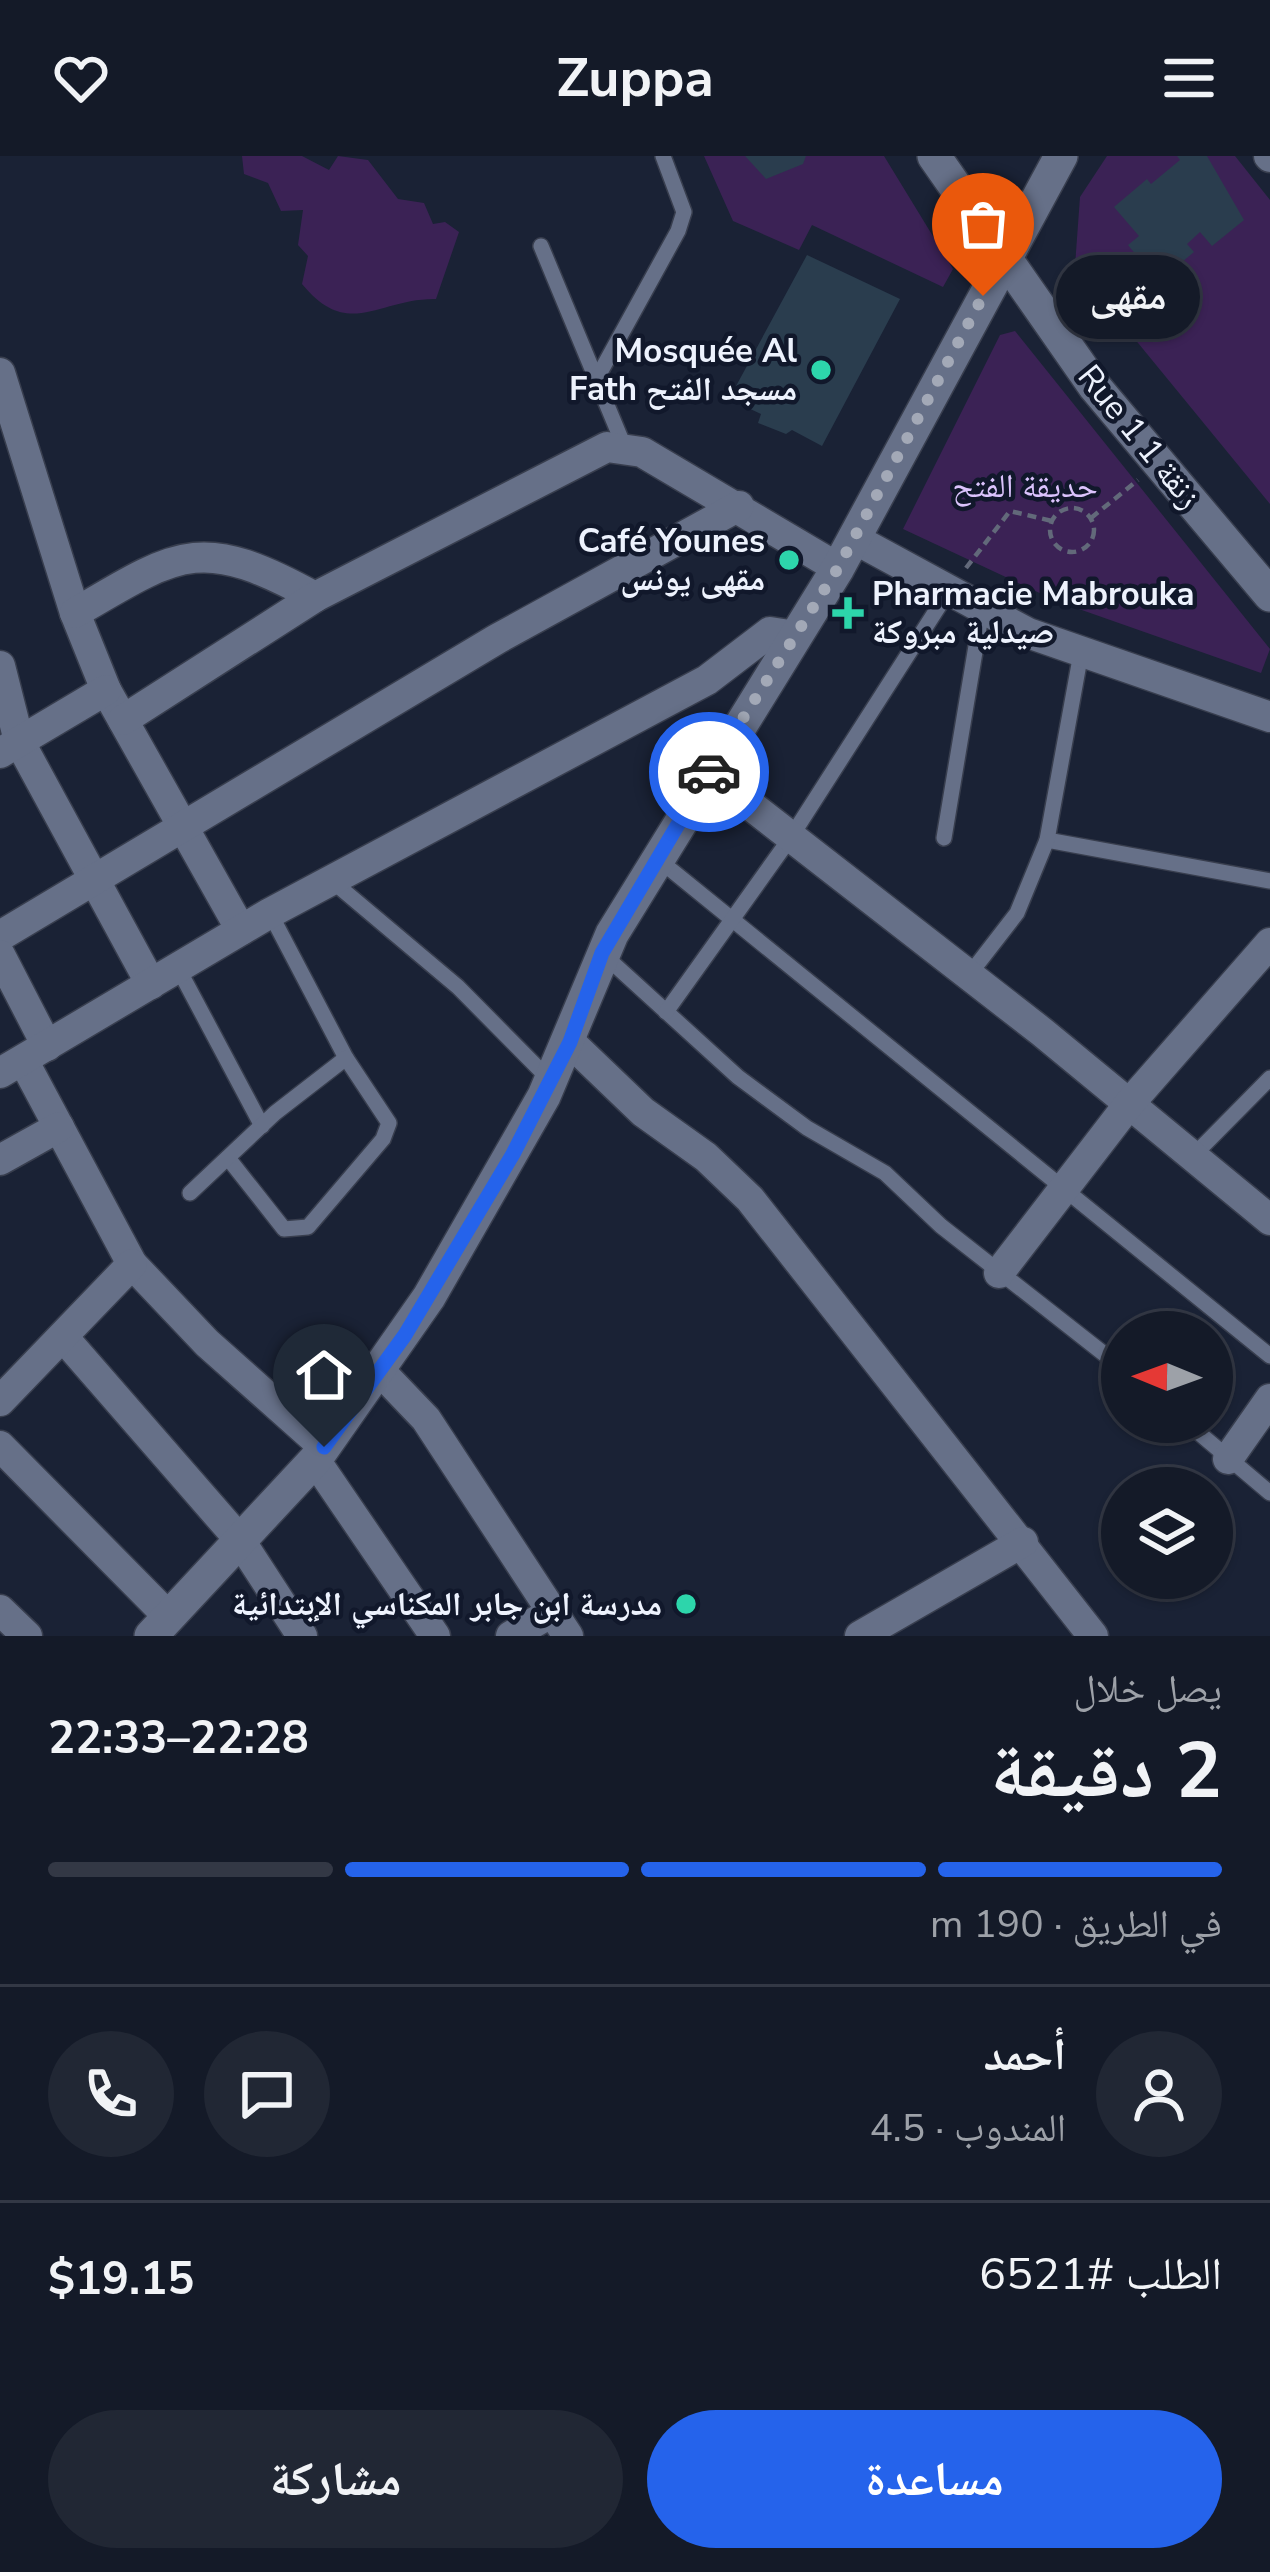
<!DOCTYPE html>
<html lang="ar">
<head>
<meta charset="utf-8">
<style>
	:root { --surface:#141a28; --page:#212734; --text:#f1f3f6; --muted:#9da1a8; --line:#333845; --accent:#2563eb }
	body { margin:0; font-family:"Nunito Sans","Noto Naskh Arabic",sans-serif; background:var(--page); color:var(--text); direction:rtl; height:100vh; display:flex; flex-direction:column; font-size:45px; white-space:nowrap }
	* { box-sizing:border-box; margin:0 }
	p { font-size:39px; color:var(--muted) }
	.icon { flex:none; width:66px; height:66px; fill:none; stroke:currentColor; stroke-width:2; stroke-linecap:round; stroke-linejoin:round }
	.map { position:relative; height:1480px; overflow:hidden; direction:ltr }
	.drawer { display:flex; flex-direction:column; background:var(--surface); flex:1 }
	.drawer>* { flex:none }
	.needle { width:78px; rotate:271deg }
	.controls { position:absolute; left:1101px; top:1155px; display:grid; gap:24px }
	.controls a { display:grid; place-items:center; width:132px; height:132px; border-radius:50%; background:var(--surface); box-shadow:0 3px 9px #0004,0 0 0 3px var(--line); font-size:60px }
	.pin { position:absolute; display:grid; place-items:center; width:102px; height:102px; color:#fff; margin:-123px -51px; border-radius:50% 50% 50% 0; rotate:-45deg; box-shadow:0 0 12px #0007 }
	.pin .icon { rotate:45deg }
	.courier { position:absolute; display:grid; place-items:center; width:120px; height:120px; margin:-60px; border:9px solid #2563eb; border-radius:50%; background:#fff; color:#222; box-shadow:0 3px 15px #0007 }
	.bubble { position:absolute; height:84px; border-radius:42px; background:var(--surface); box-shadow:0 3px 9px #0004,0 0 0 3px var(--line); font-size:39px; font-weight:700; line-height:84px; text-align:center; direction:rtl }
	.summary em { font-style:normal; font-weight:700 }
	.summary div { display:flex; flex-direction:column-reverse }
	.summary { display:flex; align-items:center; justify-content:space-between; height:204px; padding:0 48px }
	h1 { font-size:78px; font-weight:700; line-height:90px }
	.bar { display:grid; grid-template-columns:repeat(4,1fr); gap:18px 12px; align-content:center; height:144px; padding:0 48px }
	.bar i { height:15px; border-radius:9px; background:var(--line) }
	.bar .active { background:var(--accent) }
	.bar p { grid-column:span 4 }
	.line { display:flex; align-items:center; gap:30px; padding:0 48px; border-top:3px solid var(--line) }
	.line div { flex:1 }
	.round { display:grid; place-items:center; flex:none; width:126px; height:126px; border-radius:63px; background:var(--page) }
	.primary-button { display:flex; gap:24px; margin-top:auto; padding:24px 48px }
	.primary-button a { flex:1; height:138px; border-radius:72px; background:var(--accent); color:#fff; font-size:48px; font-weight:700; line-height:138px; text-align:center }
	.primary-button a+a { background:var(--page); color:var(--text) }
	header { display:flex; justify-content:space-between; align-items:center; height:156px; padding:0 48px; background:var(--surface); font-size:54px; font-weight:700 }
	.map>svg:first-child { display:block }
	.green { fill:#3b2255 }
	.building { fill:#2a3d4e }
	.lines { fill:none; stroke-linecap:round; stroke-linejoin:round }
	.service-casing { stroke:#383e4e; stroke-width:18 }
	.minor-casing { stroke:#383e4e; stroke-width:33 }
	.tertiary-casing { stroke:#383e4e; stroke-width:36 }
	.path { stroke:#62697a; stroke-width:4.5; stroke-dasharray:9 6; stroke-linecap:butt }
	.service { stroke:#667088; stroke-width:15 }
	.minor { stroke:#667088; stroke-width:30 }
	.tertiary { stroke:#667088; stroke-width:33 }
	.done { stroke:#a3a9b7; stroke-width:12; stroke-dasharray:0 21.6 }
	.route { stroke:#2563eb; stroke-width:15 }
	.poi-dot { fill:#2dd5ab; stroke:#11182b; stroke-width:4.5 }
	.labels { text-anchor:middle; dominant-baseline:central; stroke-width:9; stroke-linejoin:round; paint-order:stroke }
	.poi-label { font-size:33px; font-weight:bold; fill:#edf2fd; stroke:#11182b; text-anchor:end }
	.street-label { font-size:33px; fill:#edf2fd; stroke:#11182b }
	.park-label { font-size:33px; fill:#dbc3fc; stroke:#11182b }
</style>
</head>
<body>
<header><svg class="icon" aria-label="menu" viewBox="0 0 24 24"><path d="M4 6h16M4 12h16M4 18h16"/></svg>Zuppa<svg class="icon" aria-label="heart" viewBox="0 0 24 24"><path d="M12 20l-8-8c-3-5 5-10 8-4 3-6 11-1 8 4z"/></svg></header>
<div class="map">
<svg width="1270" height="1480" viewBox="0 0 1270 1480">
	<rect width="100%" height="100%" fill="#1a2235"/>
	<!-- green -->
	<g class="green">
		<path d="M242,0H302L329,14L338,0L368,4L398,43L424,47L433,68L445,66L459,76L436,143C378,142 349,185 302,128L308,100L298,89L303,54L281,55L268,27L244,18Z"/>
		<polygon points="704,0 884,0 953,113 943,131 812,69 799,94 733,65"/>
		<polygon points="1107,0 1235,0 1270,44 1270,348 1075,110 1080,41"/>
		<polygon points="1015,175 1270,493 1261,517 1059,446 903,373 1000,179"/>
	</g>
	<!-- building -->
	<g class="building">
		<polygon points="745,0 806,0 803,8 766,23"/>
		<polygon points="1177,0 1207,0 1244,64 1212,90 1200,76 1187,88 1194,96 1158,126 1128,89 1139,80 1114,51 1147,23 1151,28 1180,4"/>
		<polygon points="807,99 900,143 822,290 792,274 786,278 758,267 761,258 729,243"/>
	</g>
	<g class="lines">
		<!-- service casing -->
		<g class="service-casing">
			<g id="service">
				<polyline points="541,90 624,290"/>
				<polyline points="596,224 678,75 684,56 663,0"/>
				<polyline points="944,682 982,454"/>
				<polyline points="1047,684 1270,725"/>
				<polyline points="659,704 1270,1200"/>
				<polyline points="331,724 458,831 549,923"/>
				<polyline points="604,799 738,921 807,972 885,1017 941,1070 1122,1212"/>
				<polyline points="178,812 262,970"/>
				<polyline points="969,819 1017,757 1047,684 1081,497"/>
				<polyline points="666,856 791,681 948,436"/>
				<polyline points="1193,1000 1270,922"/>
				<polyline points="228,1002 284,1073 308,1071 383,983 389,967 346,902 270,757"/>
				<polyline points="190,1037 275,957 346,902"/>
				<polyline points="1186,1266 1270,1337"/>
			</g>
		</g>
		<!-- minor casing -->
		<g class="minor-casing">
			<g id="minor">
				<polyline points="1269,0 1270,1"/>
				<polyline points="0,217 75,457 106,534 241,774"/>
				<polyline points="853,382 1028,477 1270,561"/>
				<path d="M75,457C181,394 202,379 315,441"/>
				<polyline points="0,510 19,585 151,828"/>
				<polyline points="123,564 315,441 607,291 642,296 838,412"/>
				<polyline points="0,597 106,534"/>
				<polyline points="709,617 1042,876 1270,1064"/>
				<polyline points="0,780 497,483 739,350"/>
				<polyline points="0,799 47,890"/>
				<polyline points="570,886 643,956 706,1001 750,1043 1093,1480"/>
				<polyline points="23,904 132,1108 207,1187 324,1291"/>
				<polyline points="0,917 270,757 707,524 770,476 796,480"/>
				<polyline points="0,1004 59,971"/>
				<polyline points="999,1117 1129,948 1270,787"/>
				<polyline points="64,1182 239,1383 302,1480"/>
				<polyline points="381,1216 426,1263 568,1480"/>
				<polyline points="0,1245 132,1108"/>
				<polyline points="0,1290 169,1461"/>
				<polyline points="1228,1303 1270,1243"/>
				<polyline points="315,1304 435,1480"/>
				<polyline points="0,1454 27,1480"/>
				<polyline points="511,1480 552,1456"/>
				<polyline points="860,1480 1023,1386"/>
			</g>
		</g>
		<!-- tertiary casing -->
		<g class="tertiary-casing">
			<g id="tertiary">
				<polyline points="934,0 1095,231 1270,439"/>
				<polyline points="151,1480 315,1304 429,1141 544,940 612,778 838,412 1061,0"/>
			</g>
		</g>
		<!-- path -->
		<g class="path">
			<circle cx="1072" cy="374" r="22"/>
			<polyline points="1091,362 1138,324"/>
			<polyline points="966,412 1010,355 1052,365"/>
		</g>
		<!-- service -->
		<use href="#service" class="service"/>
		<!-- minor -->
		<use href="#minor" class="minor"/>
		<!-- tertiary -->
		<use href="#tertiary" class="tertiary"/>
	</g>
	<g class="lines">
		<!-- done -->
		<polyline class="done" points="709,616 838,412 983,140"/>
		<!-- route -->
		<polyline class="route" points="324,1291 405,1179 513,998 570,886 602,797 709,616"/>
	</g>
	<!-- markers -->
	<g class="poi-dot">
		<circle cx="821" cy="214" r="12"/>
		<circle cx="789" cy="404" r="12"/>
		<path d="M842 439h12v12h12v12h-12v12h-12v-12h-12v-12h12z"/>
		<circle cx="686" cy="1448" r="12"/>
	</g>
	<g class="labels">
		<!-- poi labels -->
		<g class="poi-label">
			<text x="797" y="195">Mosquée Al<tspan x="797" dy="38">Fath مسجد الفتح</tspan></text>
			<text x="765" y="385">Café Younes<tspan x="765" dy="38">مقهى يونس</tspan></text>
			<text x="872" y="438" text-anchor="start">Pharmacie Mabrouka<tspan x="872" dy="38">صيدلية مبروكة</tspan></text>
			<text x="662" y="1448">مدرسة ابن جابر المكناسي الإبتدائية</text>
		</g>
		<!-- street labels -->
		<g class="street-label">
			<text transform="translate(1139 281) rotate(51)">Rue 1 زنقة 1</text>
		</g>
		<!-- park labels -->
		<g class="park-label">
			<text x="1025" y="330">حديقة الفتح</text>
		</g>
	</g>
</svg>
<div class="controls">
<a><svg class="needle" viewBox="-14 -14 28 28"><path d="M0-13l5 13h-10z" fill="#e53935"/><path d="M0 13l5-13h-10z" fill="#9da1a8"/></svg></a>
<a><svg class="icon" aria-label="layers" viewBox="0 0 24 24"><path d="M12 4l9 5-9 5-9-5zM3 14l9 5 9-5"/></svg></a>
</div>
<div class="pin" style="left:983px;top:140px;background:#ea580c"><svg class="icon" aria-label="bag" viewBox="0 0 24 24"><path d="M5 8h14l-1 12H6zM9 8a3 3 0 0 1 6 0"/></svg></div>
<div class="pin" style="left:324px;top:1291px;background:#1f2937"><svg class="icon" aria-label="home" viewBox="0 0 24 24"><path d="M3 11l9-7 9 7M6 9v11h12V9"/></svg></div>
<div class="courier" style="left:709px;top:616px"><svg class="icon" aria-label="car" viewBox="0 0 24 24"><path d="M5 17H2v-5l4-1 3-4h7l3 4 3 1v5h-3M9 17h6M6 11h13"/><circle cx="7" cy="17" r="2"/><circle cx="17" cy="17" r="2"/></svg></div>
<div class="bubble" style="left:1056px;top:99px;width:144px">مقهى</div>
</div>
<section class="drawer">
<div class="summary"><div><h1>2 دقيقة</h1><p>يصل خلال</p></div><em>22:28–22:33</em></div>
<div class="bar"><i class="active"></i><i class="active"></i><i class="active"></i><i></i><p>في الطريق · 190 m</p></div>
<div class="line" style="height:216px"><a class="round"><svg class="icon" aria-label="person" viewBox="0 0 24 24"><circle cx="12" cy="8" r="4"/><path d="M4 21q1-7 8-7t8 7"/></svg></a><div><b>أحمد</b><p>المندوب · 4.5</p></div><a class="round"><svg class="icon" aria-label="chat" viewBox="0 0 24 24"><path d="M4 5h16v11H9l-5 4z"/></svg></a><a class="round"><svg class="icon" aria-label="phone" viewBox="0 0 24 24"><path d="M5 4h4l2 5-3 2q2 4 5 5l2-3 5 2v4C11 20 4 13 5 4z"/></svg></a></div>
<div class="line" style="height:156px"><div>الطلب #6521</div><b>$19.15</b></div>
<div class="primary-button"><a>مساعدة</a><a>مشاركة</a></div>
</section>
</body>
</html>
